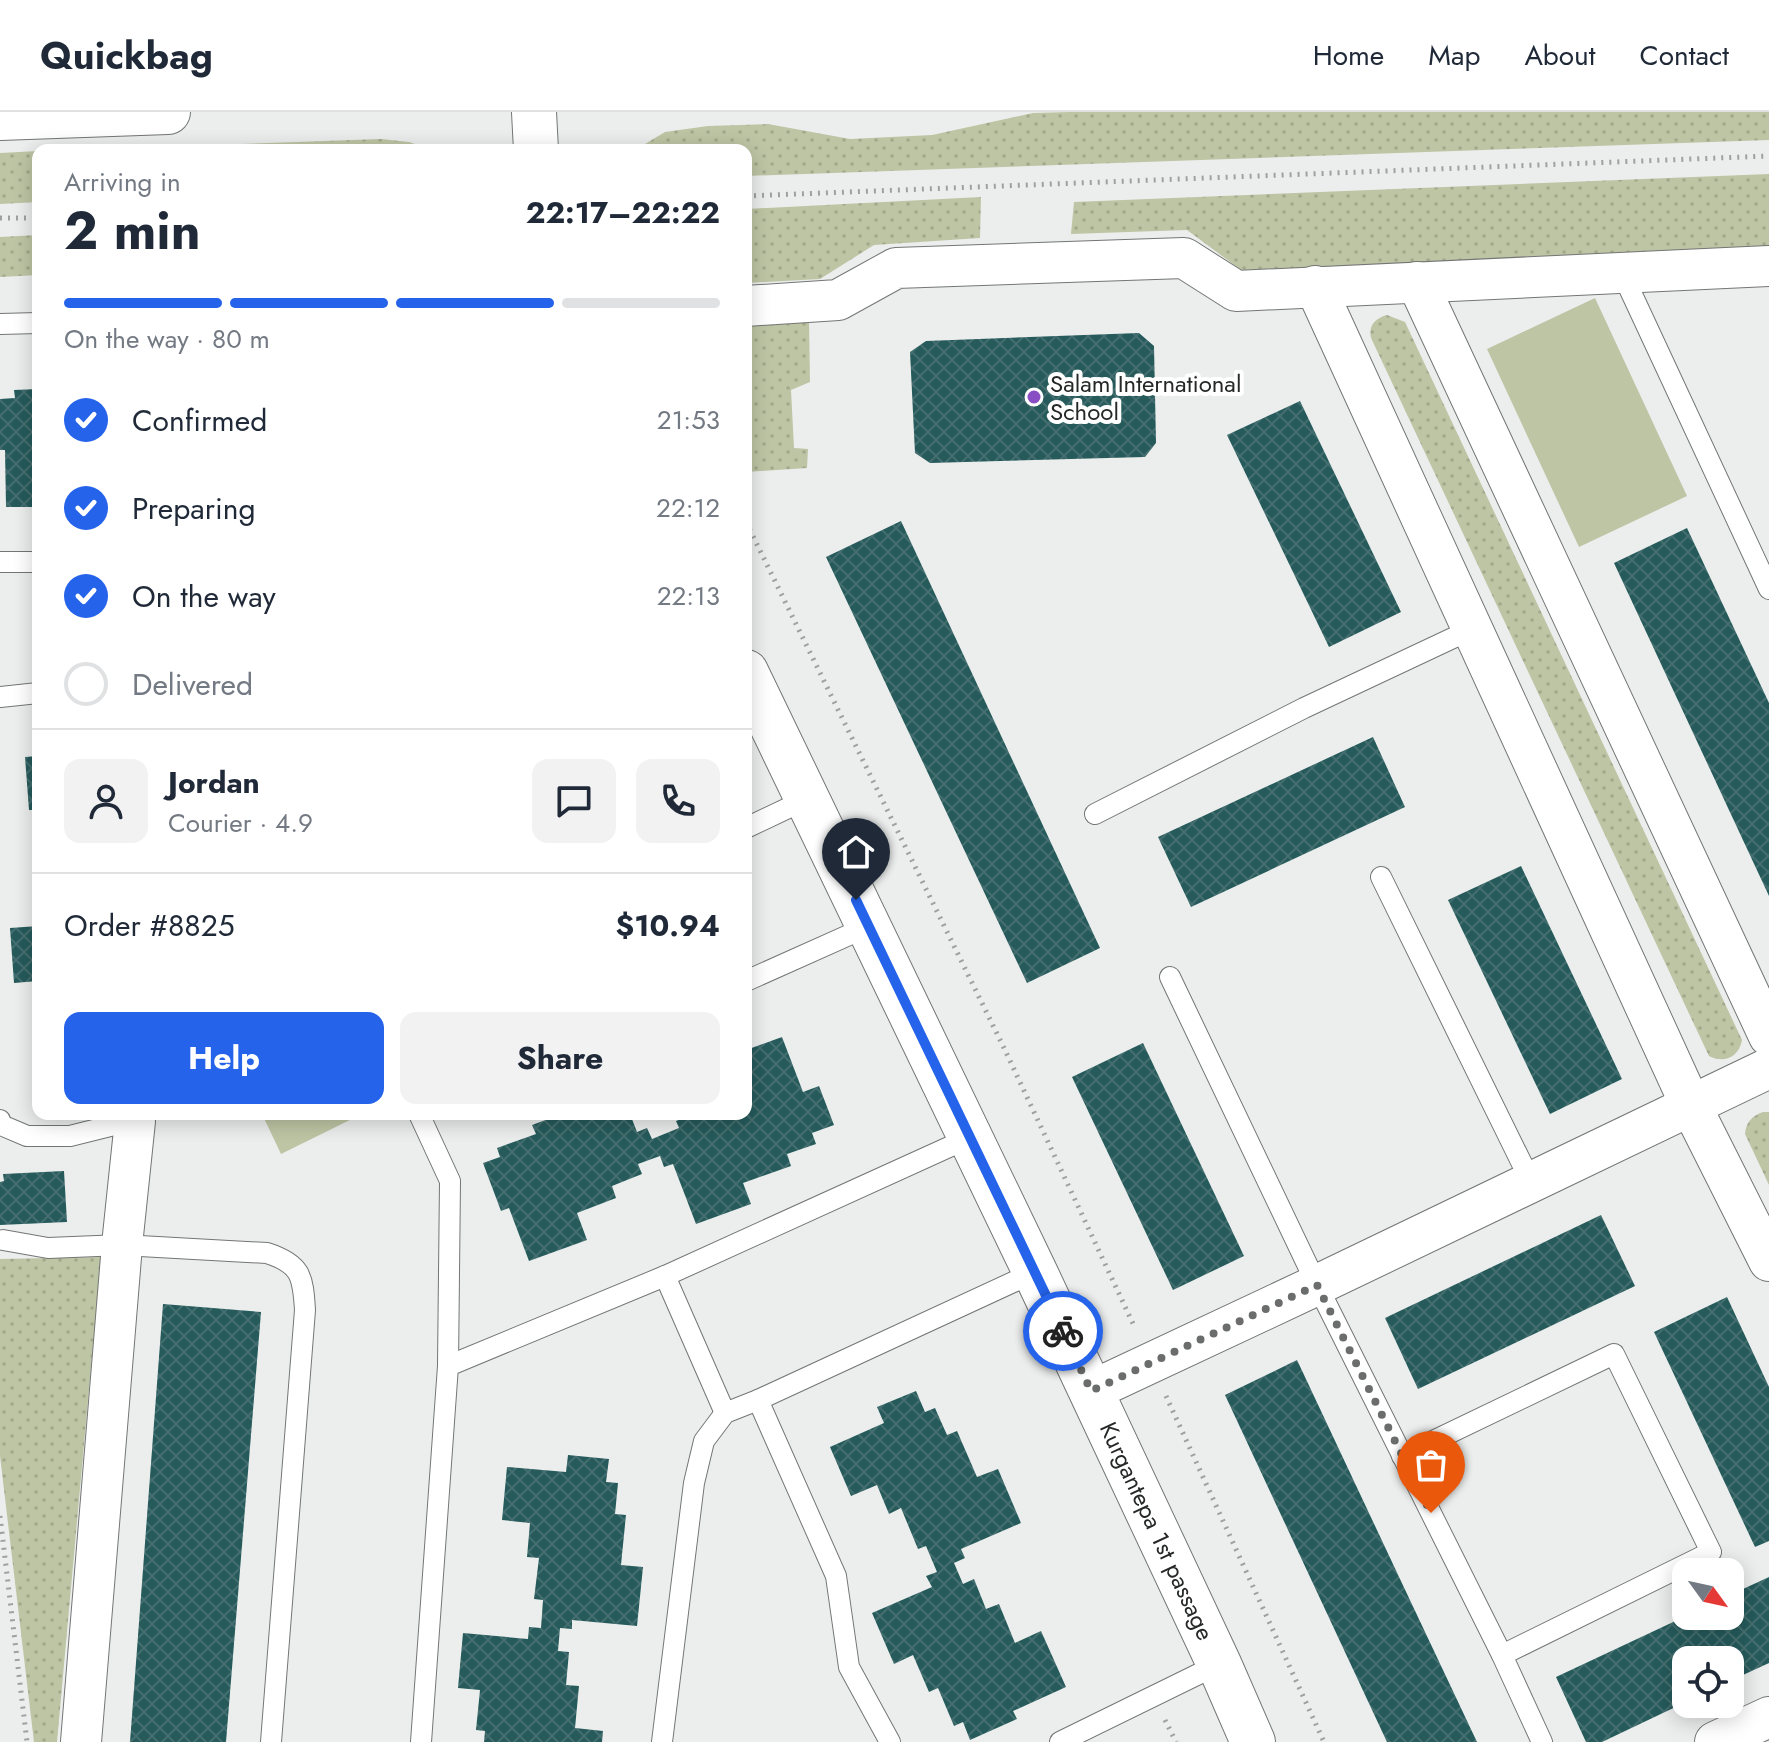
<!DOCTYPE html>
<html lang="en">
<head>
<meta charset="utf-8">
<style>
	:root { --surface:#fff; --page:#f2f2f3; --text:#1f2937; --muted:#747a83; --line:#e0e1e3; --accent:#2563eb }
	body { margin:0; font-family:Jost,sans-serif; background:var(--page); color:var(--text); height:100vh; display:flex; flex-direction:column; font-size:30px; white-space:nowrap }
	* { box-sizing:border-box; margin:0 }
	p { font-size:26px; color:var(--muted) }
	.icon { flex:none; width:44px; height:44px; fill:none; stroke:currentColor; stroke-width:2; stroke-linecap:round; stroke-linejoin:round }
	.map { position:relative; flex:1; overflow:hidden }
	.drawer { position:absolute; left:32px; top:32px; width:720px; height:976px; display:flex; flex-direction:column; background:var(--surface); border-radius:16px; box-shadow:0 4px 20px #0003 }
	.drawer>* { flex:none }
	.needle { width:52px; rotate:123deg }
	.controls { position:absolute; left:1672px; top:1446px; display:grid; gap:16px }
	.controls a { display:grid; place-items:center; width:72px; height:72px; border-radius:16px; background:var(--surface); box-shadow:0 4px 20px #0003; font-size:40px }
	.pin { position:absolute; display:grid; place-items:center; width:68px; height:68px; color:#fff; margin:-82px -34px; border-radius:50% 50% 50% 0; rotate:-45deg; box-shadow:0 0 8px #0007 }
	.pin .icon { rotate:45deg }
	.courier { position:absolute; display:grid; place-items:center; width:80px; height:80px; margin:-40px; border:6px solid #2563eb; border-radius:50%; background:#fff; color:#222; box-shadow:0 2px 10px #0007 }
	.headline em { font-style:normal; font-weight:700 }
	.headline div { display:flex; flex-direction:column-reverse }
	.headline { display:flex; align-items:center; justify-content:space-between; height:136px; padding:0 32px }
	h1 { font-size:52px; font-weight:700; line-height:60px }
	.bar { display:grid; grid-template-columns:repeat(4,1fr); gap:12px 8px; align-content:center; height:96px; padding:0 32px }
	.bar i { height:10px; border-radius:6px; background:var(--line) }
	.bar .current { background:var(--accent) }
	.bar p { grid-column:span 4 }
	.line { display:flex; align-items:center; gap:20px; padding:0 32px; border-top:2px solid var(--line) }
	.line div { flex:1 }
	.round { display:grid; place-items:center; flex:none; width:84px; height:84px; border-radius:16px; background:var(--page) }
	ol { padding:0 32px; list-style:none }
	li { display:flex; align-items:center; gap:24px; height:88px }
	li p { margin-inline-start:auto }
	li .icon { padding:8px; border-radius:50%; background:var(--accent); color:#fff; stroke-width:4 }
	li:last-child { color:var(--muted) }
	li i { width:44px; height:44px; border:4px solid var(--line); border-radius:50% }
	.cta { display:flex; gap:16px; margin-top:auto; padding:16px 32px }
	.cta a { flex:1; height:92px; border-radius:16px; background:var(--accent); color:#fff; font-size:32px; font-weight:700; line-height:92px; text-align:center }
	.cta a+a { background:var(--page); color:var(--text) }
	header { display:flex; align-items:center; gap:48px; box-sizing:border-box; height:112px; padding:0 40px; background:var(--surface); border-bottom:2px solid var(--line) }
	header strong { font-size:38px }
	nav { display:flex; gap:44px; margin-inline-start:auto; font-size:28px }
	.map>svg:first-child { display:block }
	.grass { fill:url(#grass-dots) }
	.garden { fill:#bec5a4 }
	.building { fill:url(#building-cross-hatch) }
	.lines { fill:none; stroke-linecap:round; stroke-linejoin:round }
	.service-casing { stroke:#737675; stroke-width:22 }
	.minor-casing { stroke:#737675; stroke-width:42 }
	.tertiary-casing { stroke:#737675; stroke-width:46 }
	.secondary-casing { stroke:#737675; stroke-width:46 }
	.path { stroke:#9fa1a0; stroke-width:5; stroke-dasharray:2 6; stroke-linecap:butt }
	.service { stroke:#fff; stroke-width:20 }
	.minor { stroke:#fff; stroke-width:40 }
	.tertiary { stroke:#fff; stroke-width:44 }
	.secondary { stroke:#fff; stroke-width:44 }
	.done { stroke:#6b6d6c; stroke-width:8; stroke-dasharray:0 14.4 }
	.route { stroke:#2563eb; stroke-width:10 }
	.poi-dot { fill:#8a4ec4; stroke:#fff; stroke-width:3 }
	.labels { text-anchor:middle; dominant-baseline:central; stroke-width:8; stroke-linejoin:round; paint-order:stroke }
	.poi-label { font-size:24px; fill:#262727; stroke:#fff; text-anchor:start }
	.street-label { font-size:24px; fill:#262727; stroke:#fff }
</style>
</head>
<body>
<header>
<strong>Quickbag</strong>
<nav><a>Home</a><a>Map</a><a>About</a><a>Contact</a></nav>
</header>
<div class="map">
<svg width="1769" height="1630" viewBox="0 0 1769 1630">
	<defs>
		<pattern id="grass-dots" width="8" height="8" patternUnits="userSpaceOnUse" patternTransform="scale(2)"><rect width="8" height="8" fill="#bec5a4"/><path d="M2 2h.1M6 6h.1" fill="none" stroke="#a3a98d" stroke-width="1.8" stroke-linecap="round"/></pattern>
		<pattern id="building-cross-hatch" width="8" height="8" patternUnits="userSpaceOnUse" patternTransform="scale(2)"><rect width="8" height="8" fill="#265a5b"/><path d="M0 0l8 8M0 8l8-8" fill="none" stroke="#446e6f"/></pattern>
	</defs>
	<rect width="100%" height="100%" fill="#ebeeed"/>
	<!-- grass -->
	<g class="grass">
		<polygon points="1070,0 1769,0 1769,28 746,64 746,38 635,38 665,20 708,14 768,12 850,27 932,23 1033,1"/>
		<polygon points="381,27 409,30 432,38 75,38"/>
		<polygon points="38,39 38,90 0,92 0,41"/>
		<polygon points="1769,62 1769,138 1241,158 1187,118 1071,122 1074,90"/>
		<polygon points="981,85 980,126 874,133 820,167 746,171 746,97"/>
		<polygon points="38,123 38,163 0,165 0,125"/>
		<path d="M1387,203L1405,210L1742,928C1739,945 1724,952 1709,944L1371,226C1368,213 1376,206 1387,203Z"/>
		<polygon points="809,208 810,270 791,278 794,336 808,337 807,356 746,360 746,211"/>
		<path d="M1763,1000H1769V1073L1745,1022C1746,1010 1752,1004 1763,1000Z"/>
		<polygon points="101,1145 57,1630 34,1630 0,1344 0,1147"/>
	</g>
	<!-- garden -->
	<g class="garden">
		<polygon points="1595,186 1687,384 1579,435 1487,237"/>
		<polygon points="262,1002 362,1002 281,1042"/>
	</g>
	<!-- building -->
	<g class="building">
		<polygon points="1139,221 1154,234 1156,331 1145,345 930,351 915,341 910,240 926,229"/>
		<polygon points="38,277 38,395 6,395 5,338 0,338 0,287 15,286 14,278"/>
		<polygon points="1300,289 1401,500 1329,535 1227,323"/>
		<polygon points="901,409 1100,836 1027,871 826,445"/>
		<polygon points="1687,416 1769,591 1769,784 1614,451"/>
		<polygon points="1373,625 1405,695 1191,795 1158,725"/>
		<polygon points="38,644 38,698 29,698 25,645"/>
		<polygon points="1521,754 1622,967 1550,1002 1448,788"/>
		<polygon points="38,814 38,869 14,871 10,816"/>
		<polygon points="782,925 803,980 819,974 834,1013 812,1021 816,1032 787,1042 791,1054 743,1071 751,1092 696,1112 673,1052 664,1055 660,1044 638,1052 642,1062 612,1074 616,1086 577,1101 587,1128 529,1149 509,1096 501,1099 483,1051 500,1045 497,1036 536,1022 532,1013 562,1002 630,1002 637,1020 647,1016 652,1027 679,1016 676,1009 694,1002 746,1002 746,938"/>
		<polygon points="1143,931 1244,1144 1173,1178 1072,965"/>
		<polygon points="64,1059 67,1110 0,1113 0,1070 4,1069 3,1062"/>
		<polygon points="1601,1103 1635,1174 1418,1277 1385,1206"/>
		<polygon points="1727,1185 1769,1275 1769,1429 1755,1435 1654,1220"/>
		<polygon points="163,1192 261,1200 226,1630 130,1630"/>
		<polygon points="1297,1248 1400,1467 1477,1630 1387,1630 1225,1283"/>
		<polygon points="916,1279 925,1300 935,1296 947,1323 957,1319 977,1365 998,1357 1021,1411 961,1437 965,1446 954,1451 963,1472 974,1467 986,1497 999,1492 1015,1531 1041,1519 1066,1575 1013,1599 1017,1607 970,1628 963,1610 954,1614 938,1576 929,1580 913,1543 894,1552 872,1501 932,1475 926,1464 937,1460 926,1434 918,1437 901,1396 889,1402 877,1373 851,1384 830,1335 884,1311 877,1295"/>
		<polygon points="568,1343 609,1347 606,1370 618,1371 615,1402 626,1403 621,1453 643,1455 637,1514 572,1508 572,1517 560,1516 558,1539 569,1540 566,1573 579,1574 575,1616 603,1619 602,1630 484,1630 485,1619 476,1618 480,1578 458,1576 463,1521 528,1527 529,1515 541,1516 543,1488 534,1487 539,1446 527,1445 530,1411 502,1408 507,1355 566,1360"/>
		<polygon points="1769,1465 1769,1551 1730,1569 1730,1548 1686,1548 1686,1590 1602,1630 1586,1630 1556,1565 1686,1504 1730,1504 1730,1483"/>
	</g>
	<g class="lines">
		<!-- service casing -->
		<g class="service-casing">
			<g id="service">
				<polyline points="1622,161 1769,477"/>
				<polyline points="0,212 38,211"/>
				<polyline points="0,450 38,450"/>
				<polyline points="0,585 38,581"/>
				<polyline points="1095,702 1304,596 1472,517"/>
				<polyline points="746,716 807,687"/>
				<polyline points="1381,765 1531,1070"/>
				<polyline points="1170,865 1317,1173 1502,1543 1542,1630"/>
				<polyline points="746,869 869,814"/>
				<polyline points="419,1002 450,1069 448,1254"/>
				<polyline points="0,1008 1,1013 27,1024 70,1024 138,1007"/>
				<path d="M3,1128L48,1136L122,1133L267,1141C301,1152 303,1164 305,1198L271,1630"/>
				<polyline points="665,1164 725,1301"/>
				<polyline points="1402,1344 1614,1242 1711,1440 1502,1543"/>
				<polyline points="421,1630 448,1254 665,1164 971,1025"/>
				<polyline points="662,1630 694,1371 704,1329 725,1301 758,1288"/>
				<polyline points="890,1630 849,1555 836,1464 758,1288 1035,1160"/>
				<polyline points="1060,1630 1219,1552"/>
			</g>
		</g>
		<!-- minor casing -->
		<g class="minor-casing">
			<g id="minor">
				<polyline points="1417,170 1769,924"/>
				<polyline points="1315,174 1691,994 1769,1149"/>
				<polyline points="746,194 838,188 896,156 1184,146 1236,179 1769,154"/>
				<polyline points="1091,1279 1317,1173 1769,956"/>
				<polyline points="81,1630 122,1133 135,1009"/>
				<polyline points="1715,1630 1769,1605"/>
			</g>
		</g>
		<!-- tertiary casing -->
		<g class="tertiary-casing">
			<g id="tertiary">
				<polyline points="534,0 536,38"/>
				<polyline points="746,560 1035,1160 1219,1552 1253,1630"/>
			</g>
		</g>
		<!-- secondary casing -->
		<g class="secondary-casing">
			<polyline id="secondary" points="0,6 168,0"/>
		</g>
		<!-- path -->
		<g class="path">
			<polyline points="746,84 1769,44"/>
			<polyline points="0,106 38,106"/>
			<polyline points="746,410 1005,938 1135,1216"/>
			<polyline points="1166,1284 1324,1630"/>
			<polyline points="0,1404 27,1630"/>
			<polyline points="1165,1608 1176,1630"/>
		</g>
		<!-- service -->
		<use href="#service" class="service"/>
		<!-- minor -->
		<use href="#minor" class="minor"/>
		<!-- tertiary -->
		<use href="#tertiary" class="tertiary"/>
		<!-- secondary -->
		<use href="#secondary" class="secondary"/>
	</g>
	<g class="lines">
		<!-- done -->
		<polyline class="done" points="1063,1219 1091,1279 1317,1173 1431,1401"/>
		<!-- route -->
		<polyline class="route" points="856,788 1063,1219"/>
	</g>
	<!-- markers -->
	<circle class="poi-dot" cx="1034" cy="285" r="8"/>
	<g class="labels">
		<!-- poi labels -->
		<g class="poi-label">
			<text x="1050" y="271">Salam International<tspan x="1050" dy="28">School</tspan></text>
		</g>
		<!-- street labels -->
		<g class="street-label">
			<text transform="translate(1157 1419) rotate(65)">Kurgantepa 1st passage</text>
		</g>
	</g>
</svg>
<div class="controls">
<a><svg class="needle" viewBox="-14 -14 28 28"><path d="M0-13l5 13h-10z" fill="#e53935"/><path d="M0 13l5-13h-10z" fill="#747a83"/></svg></a>
<a><svg class="icon" aria-label="locate" viewBox="0 0 24 24"><circle cx="12" cy="12" r="6"/><path d="M12 2v4M12 18v4M2 12h4M18 12h4"/></svg></a>
</div>
<div class="pin" style="left:1431px;top:1401px;background:#ea580c"><svg class="icon" aria-label="bag" viewBox="0 0 24 24"><path d="M5 8h14l-1 12H6zM9 8a3 3 0 0 1 6 0"/></svg></div>
<div class="pin" style="left:856px;top:788px;background:#1f2937"><svg class="icon" aria-label="home" viewBox="0 0 24 24"><path d="M3 11l9-7 9 7M6 9v11h12V9"/></svg></div>
<div class="courier" style="left:1063px;top:1219px"><svg class="icon" aria-label="bike" viewBox="0 0 24 24"><circle cx="6" cy="16" r="4"/><circle cx="18" cy="16" r="4"/><path d="M6 16l4-8h5l3 8M10 8l3 8H6M13 5h3"/></svg></div>
<section class="drawer">
<div class="headline"><div><h1>2 min</h1><p>Arriving in</p></div><em>22:17–22:22</em></div>
<div class="bar"><i class="current"></i><i class="current"></i><i class="current"></i><i></i><p>On the way · 80 m</p></div>
<ol>
<li><svg class="icon" aria-label="check" viewBox="0 0 24 24"><path d="M5 12l5 5 9-10"/></svg>Confirmed<p>21:53</p></li>
<li><svg class="icon" aria-label="check" viewBox="0 0 24 24"><path d="M5 12l5 5 9-10"/></svg>Preparing<p>22:12</p></li>
<li><svg class="icon" aria-label="check" viewBox="0 0 24 24"><path d="M5 12l5 5 9-10"/></svg>On the way<p>22:13</p></li>
<li><i></i>Delivered</li>
</ol>
<div class="line" style="height:144px"><a class="round"><svg class="icon" aria-label="person" viewBox="0 0 24 24"><circle cx="12" cy="8" r="4"/><path d="M4 21q1-7 8-7t8 7"/></svg></a><div><b>Jordan</b><p>Courier · 4.9</p></div><a class="round"><svg class="icon" aria-label="chat" viewBox="0 0 24 24"><path d="M4 5h16v11H9l-5 4z"/></svg></a><a class="round"><svg class="icon" aria-label="phone" viewBox="0 0 24 24"><path d="M5 4h4l2 5-3 2q2 4 5 5l2-3 5 2v4C11 20 4 13 5 4z"/></svg></a></div>
<div class="line" style="height:104px"><div>Order #8825</div><b>$10.94</b></div>
<div class="cta"><a>Help</a><a>Share</a></div>
</section>
</div>
</body>
</html>
